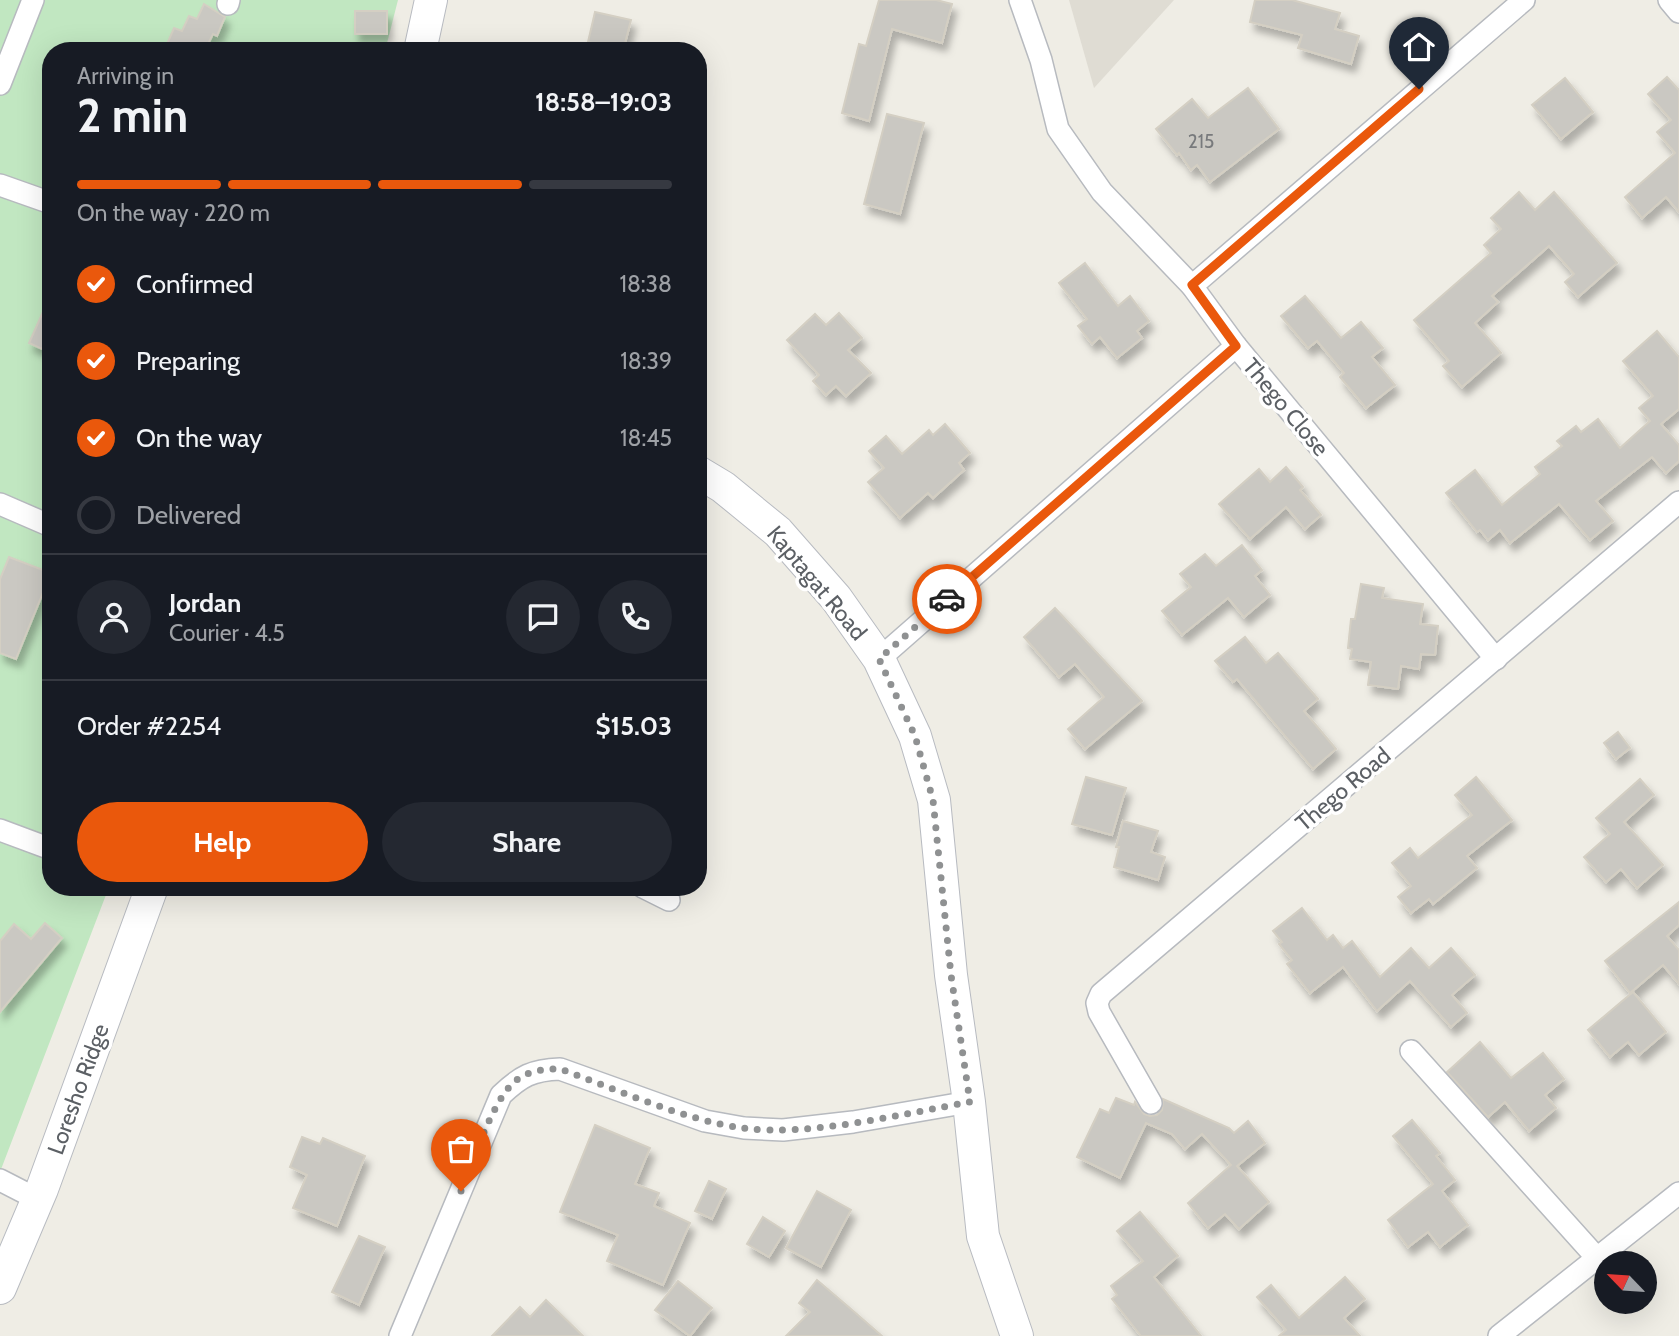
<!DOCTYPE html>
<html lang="en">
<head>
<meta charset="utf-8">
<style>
	:root { --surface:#171b24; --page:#242831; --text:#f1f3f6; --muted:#9ea1a6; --line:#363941; --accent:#ea580c }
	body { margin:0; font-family:Cabin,sans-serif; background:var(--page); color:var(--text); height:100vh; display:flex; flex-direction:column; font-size:26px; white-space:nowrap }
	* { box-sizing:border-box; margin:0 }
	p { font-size:23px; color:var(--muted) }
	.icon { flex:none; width:38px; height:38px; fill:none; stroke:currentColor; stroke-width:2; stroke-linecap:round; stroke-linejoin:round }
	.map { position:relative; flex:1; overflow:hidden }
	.drawer { position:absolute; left:42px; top:42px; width:665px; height:854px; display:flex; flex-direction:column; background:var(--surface); border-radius:28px; box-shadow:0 7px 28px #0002 }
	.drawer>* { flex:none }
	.needle { width:46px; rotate:295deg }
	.tools { position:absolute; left:1594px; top:1251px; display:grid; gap:14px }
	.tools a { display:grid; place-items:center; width:63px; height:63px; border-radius:50%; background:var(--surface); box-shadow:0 7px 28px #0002; font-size:35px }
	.pin { position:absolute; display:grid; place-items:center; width:60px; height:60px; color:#fff; margin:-72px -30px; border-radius:50% 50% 50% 0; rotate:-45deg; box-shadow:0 0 7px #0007 }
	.pin .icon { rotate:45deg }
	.courier { position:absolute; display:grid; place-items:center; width:70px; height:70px; margin:-35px; border:5px solid #ea580c; border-radius:50%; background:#fff; color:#222; box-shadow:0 2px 9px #0007 }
	.headline em { font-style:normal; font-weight:700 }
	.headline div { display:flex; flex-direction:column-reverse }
	.headline { display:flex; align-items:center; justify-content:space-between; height:119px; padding:0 35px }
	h1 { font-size:46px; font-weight:700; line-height:52px }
	.bar { display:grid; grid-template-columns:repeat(4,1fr); gap:10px 7px; align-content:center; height:84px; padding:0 35px }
	.bar i { height:9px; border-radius:5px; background:var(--line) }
	.bar .selected { background:var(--accent) }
	.bar p { grid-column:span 4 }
	.line { display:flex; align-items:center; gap:18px; padding:0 35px; border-top:2px solid var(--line) }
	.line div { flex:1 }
	.round { display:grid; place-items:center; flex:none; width:74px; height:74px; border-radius:37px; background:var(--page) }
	ol { padding:0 35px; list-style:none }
	li { display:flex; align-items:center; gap:21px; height:77px }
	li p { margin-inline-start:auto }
	li .icon { padding:7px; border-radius:50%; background:var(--accent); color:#fff; stroke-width:4 }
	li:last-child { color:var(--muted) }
	li i { width:38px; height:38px; border:4px solid var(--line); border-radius:50% }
	.cta { display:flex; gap:14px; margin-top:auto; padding:14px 35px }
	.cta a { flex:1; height:80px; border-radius:42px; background:var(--accent); color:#fff; font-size:28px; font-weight:700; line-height:80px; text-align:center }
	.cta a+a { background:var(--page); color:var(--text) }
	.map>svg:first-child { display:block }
	.education { fill:#dfdcd3 }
	.green { fill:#c1e7c1 }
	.building { fill:#cac8c2; stroke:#d4cfc3; stroke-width:2; filter:url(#shadow) }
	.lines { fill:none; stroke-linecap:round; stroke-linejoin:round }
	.street-casing { stroke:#b7babf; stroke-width:24 }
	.secondary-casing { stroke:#b8bbc1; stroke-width:34 }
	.street { stroke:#fff; stroke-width:21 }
	.secondary { stroke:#fff; stroke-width:32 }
	.done { stroke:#8f9192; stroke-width:7; stroke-dasharray:0 12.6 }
	.route { stroke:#ea580c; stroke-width:9 }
	.labels { text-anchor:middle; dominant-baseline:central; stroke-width:7; stroke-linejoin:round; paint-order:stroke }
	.number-label { font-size:19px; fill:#787a7c }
	.street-label { font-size:23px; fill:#5c6065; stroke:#fff }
</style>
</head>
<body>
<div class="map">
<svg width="1679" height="1336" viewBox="0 0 1679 1336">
	<defs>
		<filter id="shadow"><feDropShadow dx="4.5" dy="8" stdDeviation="3.5" flood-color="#0004"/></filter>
	</defs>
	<rect width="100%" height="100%" fill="#efede5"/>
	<!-- education -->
	<polygon class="education" points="1069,0 1174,0 1094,88"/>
	<!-- green -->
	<polygon class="green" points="0,0 398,0 385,51 51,51 51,887 109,887 0,1172"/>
	<!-- building -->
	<g class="building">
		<polygon points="879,0 936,0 952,4 942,43 892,29 869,121 842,113 859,44 866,46"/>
		<polygon points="1255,0 1292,0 1340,13 1335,29 1359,36 1351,64 1298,48 1302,35 1250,22"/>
		<polygon points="204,4 225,17 217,36 213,34 208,44 224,51 164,51 174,28 182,31 189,16 197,19"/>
		<rect x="355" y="11" width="32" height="23"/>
		<polygon points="595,12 631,20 623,51 588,42"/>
		<polygon points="1667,77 1679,90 1679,212 1666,197 1642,218 1625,197 1675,153 1657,132 1671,120 1648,94"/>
		<polygon points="1565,78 1593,112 1561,139 1532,105"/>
		<polygon points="1248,88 1279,129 1210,182 1197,165 1191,170 1179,153 1177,155 1156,129 1192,99 1208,118"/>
		<polygon points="887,114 924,123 900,214 864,204"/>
		<polygon points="1519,192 1535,210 1554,192 1617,263 1578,297 1565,282 1574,274 1549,246 1492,296 1498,302 1475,323 1501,353 1462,387 1443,366 1449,361 1414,320 1491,253 1484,245 1501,229 1491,218"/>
		<polygon points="1085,263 1118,306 1130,296 1149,321 1137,331 1142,338 1117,358 1100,337 1092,344 1078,326 1087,319 1059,283"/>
		<polygon points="51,294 51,353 29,343"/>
		<polygon points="1305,296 1341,338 1361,322 1383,348 1372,357 1395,385 1366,408 1340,377 1344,373 1317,341 1308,348 1281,316"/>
		<polygon points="839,313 862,338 848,350 871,373 846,396 836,386 826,395 813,381 819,375 787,340 815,314 826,325"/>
		<polygon points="1657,331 1679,357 1679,409 1661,424 1679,445 1679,461 1666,473 1652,457 1596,501 1613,521 1590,540 1559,504 1510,543 1500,530 1488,540 1480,530 1477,532 1446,493 1475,470 1502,505 1540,474 1535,467 1562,446 1557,441 1576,426 1581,432 1598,419 1620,448 1650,421 1639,408 1653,396 1623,361"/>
		<polygon points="945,424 970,453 959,463 964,470 933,498 928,493 900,518 868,482 884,468 869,451 886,436 902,454 929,430 933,435"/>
		<polygon points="1286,467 1303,487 1300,490 1321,515 1305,529 1286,507 1250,539 1219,504 1259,469 1270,482"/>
		<polygon points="1242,545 1262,570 1255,576 1270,595 1244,617 1228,598 1182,635 1162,611 1191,587 1180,574 1205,554 1216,566"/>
		<polygon points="9,557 51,573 16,659 0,653 0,579"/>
		<polygon points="1361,584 1384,588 1382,598 1423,604 1420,624 1438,626 1435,655 1421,654 1419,669 1401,666 1398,689 1368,685 1371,662 1350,659 1352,649 1348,648 1351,619 1355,619"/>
		<polygon points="1055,608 1142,701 1085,749 1068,729 1104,697 1075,664 1059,677 1024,637"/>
		<polygon points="1245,637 1266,663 1278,653 1318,699 1304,711 1336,749 1313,769 1237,679 1233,682 1215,661"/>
		<polygon points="1618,732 1630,748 1616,759 1604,743"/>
		<polygon points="1086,777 1126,788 1112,835 1072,824"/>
		<polygon points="1476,777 1512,820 1467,856 1477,868 1433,904 1429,899 1411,913 1398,897 1411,886 1392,863 1410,848 1418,858 1472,815 1455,795"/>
		<polygon points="1640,779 1654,795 1624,822 1663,865 1637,888 1621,869 1606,882 1584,857 1610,834 1596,818"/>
		<polygon points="1123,821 1158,831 1151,852 1165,857 1158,880 1114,867 1119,847 1116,847"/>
		<polygon points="1679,902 1679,925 1667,936 1679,950 1679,984 1663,965 1630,993 1605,961"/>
		<polygon points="1302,908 1327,940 1333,935 1343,948 1352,941 1380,977 1411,948 1429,968 1451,948 1475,975 1452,995 1467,1013 1451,1027 1410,981 1377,1011 1343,967 1310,993 1287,964 1292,960 1279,944 1282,942 1273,931"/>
		<polygon points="45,923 62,938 0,1012 0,941 14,924 31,939"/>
		<polygon points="1633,992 1666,1032 1639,1055 1628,1042 1610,1057 1588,1030"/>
		<polygon points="1480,1042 1511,1078 1543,1053 1564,1079 1545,1095 1556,1108 1529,1131 1505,1102 1488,1117 1447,1072"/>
		<polygon points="1116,1098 1134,1105 1135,1102 1144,1114 1150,1116 1157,1115 1162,1110 1163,1099 1229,1128 1234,1133 1248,1121 1265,1143 1237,1166 1269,1202 1239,1229 1225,1214 1208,1228 1188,1203 1231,1165 1202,1134 1185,1149 1172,1134 1146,1123 1120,1178 1077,1157 1100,1109 1109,1113"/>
		<polygon points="1412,1120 1440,1153 1436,1156 1455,1180 1442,1191 1468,1225 1440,1247 1428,1232 1408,1247 1388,1220 1433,1184 1393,1136"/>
		<polygon points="595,1125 650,1148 635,1184 659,1193 654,1206 690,1223 663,1285 607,1261 618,1235 560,1212"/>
		<polygon points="302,1137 320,1144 323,1138 365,1156 337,1226 293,1208 307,1175 290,1167"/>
		<polygon points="709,1181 726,1189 712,1219 695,1211"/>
		<polygon points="817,1191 851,1210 821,1267 786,1248"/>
		<polygon points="1140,1212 1178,1256 1154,1277 1201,1336 1141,1336 1112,1299 1117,1295 1111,1286 1143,1261 1117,1231"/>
		<polygon points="763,1217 785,1231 769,1257 747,1244"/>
		<polygon points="359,1236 385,1247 359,1305 332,1292"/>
		<polygon points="1345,1277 1365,1299 1344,1318 1360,1336 1279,1336 1286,1330 1257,1297 1271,1285 1299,1318"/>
		<polygon points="817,1280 851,1309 882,1336 786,1336 810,1312 799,1303"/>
		<polygon points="678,1281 712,1308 690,1336 655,1310"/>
		<polygon points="546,1300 583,1336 492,1336 520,1307 530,1317"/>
	</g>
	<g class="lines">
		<!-- street casing -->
		<g class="street-casing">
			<g id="street">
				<polyline points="1020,0 1041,60 1058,129 1102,192 1192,286 1236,346 1496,659"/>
				<polyline points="1669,0 1679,12"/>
				<polyline points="228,4 229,0"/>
				<polyline points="0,84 33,0"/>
				<polyline points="0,185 51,203"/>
				<polyline points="1192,286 1524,0"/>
				<polyline points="0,504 51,526"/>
				<polyline points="879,659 1236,346"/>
				<polyline points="0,830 51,849"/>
				<polyline points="643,887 669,900"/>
				<polyline points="1411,1051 1597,1258"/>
				<polyline points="1151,1103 1099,1012 1097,1003 1101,994 1679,502"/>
				<polyline points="0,1180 37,1199"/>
				<path d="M400,1336L501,1095C521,1076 532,1070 560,1069L705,1121L744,1128L783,1130L853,1122L969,1102"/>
				<polyline points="1499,1336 1679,1193"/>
			</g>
		</g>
		<!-- secondary casing -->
		<g class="secondary-casing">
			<g id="secondary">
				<polyline points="420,51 431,0"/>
				<polyline points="698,472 723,487 778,532 836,598 879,659 915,736 934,800 951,975 969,1102 983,1236 1017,1336"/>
				<polyline points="0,1288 42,1189 152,887"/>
			</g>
		</g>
		<!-- street -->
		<use href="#street" class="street"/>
		<!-- secondary -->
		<use href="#secondary" class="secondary"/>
	</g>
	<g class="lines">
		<!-- done -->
		<path class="done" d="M461,1191C473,1163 493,1096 518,1079C531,1070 545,1069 560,1069C616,1089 684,1120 742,1128C809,1137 902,1114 970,1102L951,975L933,800L915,736L879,659L947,599"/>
		<!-- route -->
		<polyline class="route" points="947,599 1236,346 1192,285 1419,89"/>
	</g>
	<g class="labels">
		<!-- number labels -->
		<g class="number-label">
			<text x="1201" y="141">215</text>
		</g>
		<!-- street labels -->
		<g class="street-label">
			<text transform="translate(1286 407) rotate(50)">Thego Close</text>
			<text transform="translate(817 583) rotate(50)">Kaptagat Road</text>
			<text transform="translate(1343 789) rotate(-40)">Thego Road</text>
			<text transform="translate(78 1089) rotate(-70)">Loresho Ridge</text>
		</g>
	</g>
</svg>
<div class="tools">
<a><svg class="needle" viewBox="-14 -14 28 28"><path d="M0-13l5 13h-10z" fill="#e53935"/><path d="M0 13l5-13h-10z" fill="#9ea1a6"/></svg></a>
</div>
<div class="pin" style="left:461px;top:1191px;background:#ea580c"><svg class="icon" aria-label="bag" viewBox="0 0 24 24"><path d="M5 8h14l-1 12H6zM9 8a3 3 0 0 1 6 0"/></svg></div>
<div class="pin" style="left:1419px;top:89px;background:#1f2937"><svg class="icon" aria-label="home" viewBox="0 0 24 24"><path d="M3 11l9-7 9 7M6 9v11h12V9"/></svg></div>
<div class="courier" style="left:947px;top:599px"><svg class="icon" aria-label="car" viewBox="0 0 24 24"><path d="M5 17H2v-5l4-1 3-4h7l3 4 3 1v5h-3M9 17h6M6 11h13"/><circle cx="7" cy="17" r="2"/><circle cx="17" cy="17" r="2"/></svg></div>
<section class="drawer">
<div class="headline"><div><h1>2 min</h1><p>Arriving in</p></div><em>18:58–19:03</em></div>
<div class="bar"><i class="selected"></i><i class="selected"></i><i class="selected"></i><i></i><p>On the way · 220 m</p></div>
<ol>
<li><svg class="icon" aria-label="check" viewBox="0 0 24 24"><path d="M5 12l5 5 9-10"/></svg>Confirmed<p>18:38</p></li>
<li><svg class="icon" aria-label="check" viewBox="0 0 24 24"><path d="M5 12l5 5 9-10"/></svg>Preparing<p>18:39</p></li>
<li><svg class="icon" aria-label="check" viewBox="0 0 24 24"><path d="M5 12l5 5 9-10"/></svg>On the way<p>18:45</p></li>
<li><i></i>Delivered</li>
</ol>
<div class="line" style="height:126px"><a class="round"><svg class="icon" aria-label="person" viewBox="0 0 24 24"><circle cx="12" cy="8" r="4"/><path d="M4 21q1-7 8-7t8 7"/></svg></a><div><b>Jordan</b><p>Courier · 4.5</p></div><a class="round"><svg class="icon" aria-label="chat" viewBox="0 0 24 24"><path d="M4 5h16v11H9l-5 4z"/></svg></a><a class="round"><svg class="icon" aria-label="phone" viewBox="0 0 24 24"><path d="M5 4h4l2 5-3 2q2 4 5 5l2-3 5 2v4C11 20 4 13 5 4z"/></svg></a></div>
<div class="line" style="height:91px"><div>Order #2254</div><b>$15.03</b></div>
<div class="cta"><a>Help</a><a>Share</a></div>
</section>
</div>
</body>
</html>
